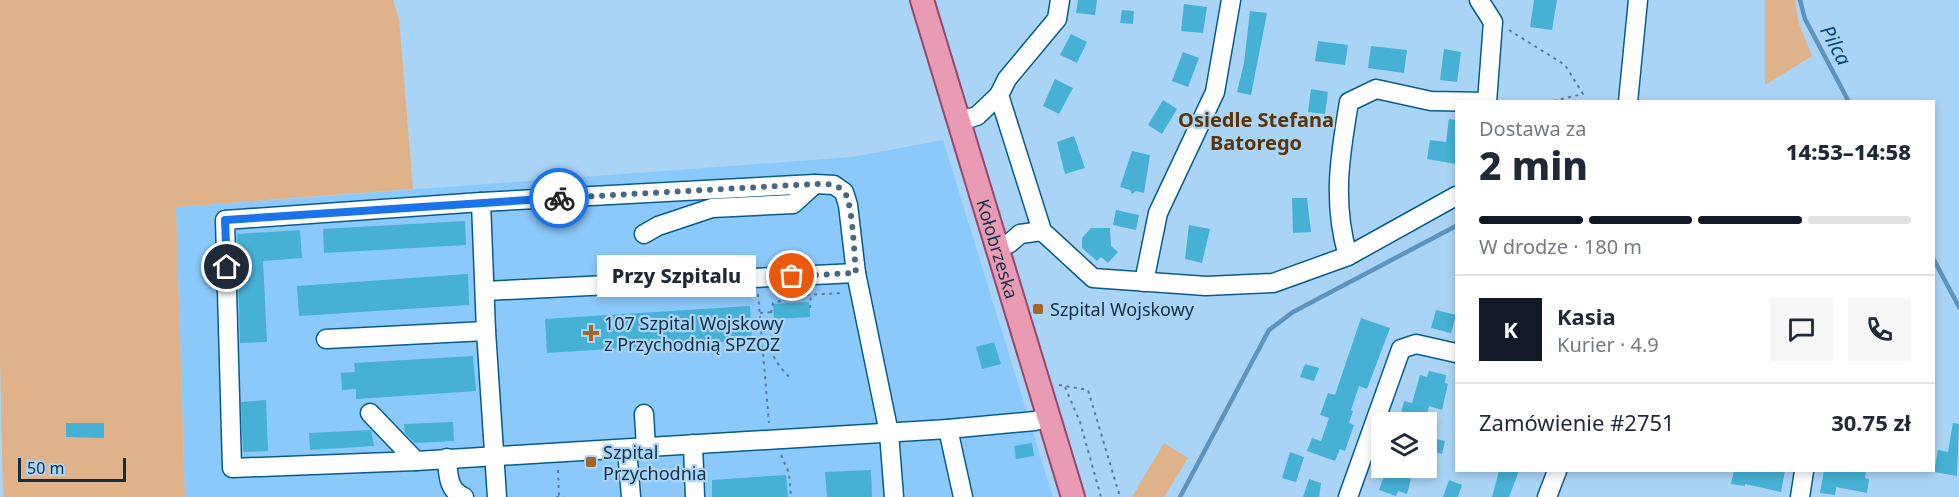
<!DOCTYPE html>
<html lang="pl">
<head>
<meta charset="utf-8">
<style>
	:root { --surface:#fff; --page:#f6f6f7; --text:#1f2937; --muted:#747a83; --line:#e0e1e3; --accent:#111827 }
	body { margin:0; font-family:"Noto Sans",sans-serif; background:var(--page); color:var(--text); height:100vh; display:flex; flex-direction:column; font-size:22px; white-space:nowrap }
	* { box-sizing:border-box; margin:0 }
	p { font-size:20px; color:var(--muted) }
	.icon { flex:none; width:33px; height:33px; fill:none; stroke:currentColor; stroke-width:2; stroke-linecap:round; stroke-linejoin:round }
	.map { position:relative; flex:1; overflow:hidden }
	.sheet { position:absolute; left:1455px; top:100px; width:480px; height:372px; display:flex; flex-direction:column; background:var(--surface); border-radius:0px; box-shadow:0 3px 9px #0003 }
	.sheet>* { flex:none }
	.controls { position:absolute; left:1371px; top:412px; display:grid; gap:12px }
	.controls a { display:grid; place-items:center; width:66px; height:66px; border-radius:0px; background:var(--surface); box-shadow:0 3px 9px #0003; font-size:30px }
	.scale { position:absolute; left:18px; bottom:15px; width:108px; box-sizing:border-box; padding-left:6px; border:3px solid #102e44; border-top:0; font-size:16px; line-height:21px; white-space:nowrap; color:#102e44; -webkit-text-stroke:4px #aad4f6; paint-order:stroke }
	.pin { position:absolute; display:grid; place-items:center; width:51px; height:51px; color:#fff; margin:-26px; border:3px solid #fff; border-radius:50%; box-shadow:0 2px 6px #0007 }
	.courier { position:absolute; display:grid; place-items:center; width:60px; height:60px; margin:-30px; border:4px solid #1a73e8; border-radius:50%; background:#fff; color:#222; box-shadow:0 2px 8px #0007 }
	.bubble { position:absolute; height:42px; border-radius:0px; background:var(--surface); box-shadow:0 3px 9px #0003; font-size:20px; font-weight:800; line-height:42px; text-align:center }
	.head em { font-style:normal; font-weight:800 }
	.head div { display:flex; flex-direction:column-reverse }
	.head { display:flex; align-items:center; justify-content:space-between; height:102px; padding:0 24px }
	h1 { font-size:39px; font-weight:800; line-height:45px }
	.bar { display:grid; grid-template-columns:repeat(4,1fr); gap:9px 6px; align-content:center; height:72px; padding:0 24px }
	.bar i { height:8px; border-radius:4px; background:var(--line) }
	.bar .active { background:var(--accent) }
	.bar p { grid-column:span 4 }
	.line { display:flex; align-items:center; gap:15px; padding:0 24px; border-top:2px solid var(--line) }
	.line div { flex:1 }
	.round { display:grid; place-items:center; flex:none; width:63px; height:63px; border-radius:0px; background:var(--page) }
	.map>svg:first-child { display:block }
	.built { fill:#8bc9fb }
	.green { fill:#e0b289 }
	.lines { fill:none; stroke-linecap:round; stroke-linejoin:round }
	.stream { stroke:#5e93bd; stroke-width:4.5 }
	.building { fill:#46b1d4 }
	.minor-casing { stroke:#075c8e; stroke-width:21 }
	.major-casing { stroke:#93496c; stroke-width:26 }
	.path { stroke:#597c98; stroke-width:2; stroke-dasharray:3 4.5; stroke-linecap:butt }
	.minor { stroke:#fff; stroke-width:18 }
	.major { stroke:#e89bb3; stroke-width:22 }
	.done { stroke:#466882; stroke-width:6; stroke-dasharray:0 10.8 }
	.route { stroke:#1a73e8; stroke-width:8 }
	.poi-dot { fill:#a16628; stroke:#aad4f6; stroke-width:2 }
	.labels { text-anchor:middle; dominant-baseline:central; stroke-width:4.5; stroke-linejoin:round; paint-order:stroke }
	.street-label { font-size:18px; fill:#102e44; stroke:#aad4f6 }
	.poi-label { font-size:18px; fill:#102e44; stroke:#aad4f6; text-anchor:start }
	.water-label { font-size:20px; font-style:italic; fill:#02476f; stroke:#aad4f6 }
	.neighbourhood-label { font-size:20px; font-weight:bold; fill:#5b3304; stroke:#aad4f6 }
</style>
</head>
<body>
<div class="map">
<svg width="1959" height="497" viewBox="0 0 1959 497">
	<rect width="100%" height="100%" fill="#aad4f6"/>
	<!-- built -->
	<polygon class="built" points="943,140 1053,497 185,497 176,207 852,157"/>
	<!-- green -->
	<g class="green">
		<polygon points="0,0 393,0 399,19 413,189 176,207 185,497 3,497 0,359"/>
		<polygon points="1765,0 1795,0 1799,24 1812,56 1765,85"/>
		<polygon points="1164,443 1188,458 1164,497 1132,497"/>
	</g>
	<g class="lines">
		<!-- stream -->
		<g class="stream">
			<polyline points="1800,0 1805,19 1849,102"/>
			<polyline points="1934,260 1959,307"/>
			<polyline points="1180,497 1269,330 1293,312 1456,226"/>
		</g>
	</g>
	<!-- building -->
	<g class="building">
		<polygon points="1078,0 1097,0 1095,15 1076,13"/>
		<polygon points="1534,0 1557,0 1552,30 1530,27"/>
		<polygon points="1184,4 1207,7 1203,33 1181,31"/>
		<polygon points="1122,10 1134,11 1133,24 1120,23"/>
		<polygon points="1250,11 1267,13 1251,95 1237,92 1244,63"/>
		<polygon points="1071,34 1087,42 1077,63 1060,55"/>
		<polygon points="1318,41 1348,45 1345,65 1315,61"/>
		<polygon points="1371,46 1407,50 1404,73 1368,68"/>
		<polygon points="1444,49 1461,52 1457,82 1440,80"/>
		<polygon points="1183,52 1199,58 1188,87 1172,81"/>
		<polygon points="1055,79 1073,88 1059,114 1043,106"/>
		<polygon points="1311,89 1328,92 1325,114 1308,112"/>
		<polygon points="1163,100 1177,109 1162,134 1148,125"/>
		<polygon points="1449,119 1456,120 1456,164 1427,159 1430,140 1446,142"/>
		<polygon points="1074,136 1085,168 1065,174 1057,142"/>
		<polygon points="1132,151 1150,155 1144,193 1136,191 1132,194 1130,190 1120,187"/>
		<polygon points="1292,198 1307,198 1311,232 1293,233"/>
		<polygon points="1116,210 1139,215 1136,230 1113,225"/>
		<polygon points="465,221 466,245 324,253 323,229"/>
		<polygon points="1189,225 1210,229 1202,263 1185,259"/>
		<polygon points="1091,228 1110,228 1111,246 1118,252 1108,263 1101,257 1097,261 1082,248 1082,238"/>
		<polygon points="300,230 302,258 263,261 267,342 240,343 237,234"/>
		<polygon points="468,274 469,305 299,316 297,286"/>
		<polygon points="809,302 810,317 774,319 773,304"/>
		<polygon points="750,306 752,340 547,353 545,319"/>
		<polygon points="1436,310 1456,315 1451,333 1431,328"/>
		<polygon points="1361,318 1390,328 1367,389 1359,386 1351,410 1353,411 1349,423 1354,425 1345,451 1340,449 1335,461 1307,451 1312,438 1321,441 1329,418 1320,415 1328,393 1335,395"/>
		<polygon points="994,342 1001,364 982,369 976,347"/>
		<polygon points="473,356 476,391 356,399 356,389 342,390 341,373 355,372 354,363"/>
		<polygon points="1305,364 1319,368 1314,381 1300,377"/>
		<polygon points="1429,371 1446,375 1445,383 1448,384 1442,410 1429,406 1425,423 1399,421 1404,401 1412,403 1420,375 1427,377"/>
		<polygon points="266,400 268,451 243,452 241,402"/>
		<polygon points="453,422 454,441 415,443 405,433 404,424"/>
		<polygon points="66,423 104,423 104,438 66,437"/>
		<polygon points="1953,423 1959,424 1957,476 1934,472 1938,450 1948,452"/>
		<polygon points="371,430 374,446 310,450 309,433"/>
		<polygon points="1426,437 1445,441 1442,454 1426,450"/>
		<polygon points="1032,443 1034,456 1016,459 1014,446"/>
		<polygon points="1290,452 1304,457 1296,482 1282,478"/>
		<polygon points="871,470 872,497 827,497 825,472"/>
		<polygon points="1386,471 1411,479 1407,494 1398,491 1396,496 1379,490"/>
		<polygon points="1499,471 1519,471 1509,497 1492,497"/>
		<polygon points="1734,471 1785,471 1781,492 1745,484 1745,486 1731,484"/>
		<polygon points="1824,471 1866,471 1865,478 1869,479 1867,493 1836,487 1835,495 1820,493"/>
		<polygon points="786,475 788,497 712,497 712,480"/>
		<polygon points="1309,479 1321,483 1319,497 1303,497"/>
		<polygon points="1449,480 1462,485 1458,497 1443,497"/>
	</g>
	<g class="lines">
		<!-- minor casing -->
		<g class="minor-casing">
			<g id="minor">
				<polyline points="1060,0 1057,19 1007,79 999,95 1042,231 1093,278 1206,286 1273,283 1348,256 1456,196"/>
				<polyline points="1479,0 1493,22 1487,102"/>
				<polyline points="1628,102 1638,0"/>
				<polyline points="959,121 977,116 999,95"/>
				<polyline points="644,234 658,226 712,208 793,204 815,184"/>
				<polyline points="997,248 1010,243 1020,234 1042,231"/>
				<path d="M1348,256C1332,203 1340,155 1349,102L1376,89L1431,101L1487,102"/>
				<polyline points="1144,282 1158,213 1215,92 1231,0"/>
				<polyline points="485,291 856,273"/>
				<polyline points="326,339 486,331"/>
				<polyline points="370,413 416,461 948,429 1035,421 1048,417"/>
				<polyline points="644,414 646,447"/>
				<polyline points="948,429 963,497"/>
				<polyline points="693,444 695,497"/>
				<polyline points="627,449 631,497"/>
				<path d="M447,458C448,474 448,491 464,497"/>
				<polyline points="416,461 232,468 225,220 481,202"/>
				<polyline points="497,497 486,331 481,202 815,184 834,185 844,192 848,205 856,273 889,433 894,497"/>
				<polyline points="1348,497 1401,349 1416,344 1456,353"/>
				<polyline points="1547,497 1557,471"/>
				<polyline points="1800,497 1804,471"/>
			</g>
		</g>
		<!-- major casing -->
		<g class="major-casing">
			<g id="major">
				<path id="s1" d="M922,0L1073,497"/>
			</g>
		</g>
		<!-- path -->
		<g class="path">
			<polyline points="1509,30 1565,65 1583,94 1549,102"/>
			<polyline points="758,294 769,423"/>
			<polyline points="810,308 811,293"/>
			<polyline points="760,313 774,312"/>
			<polyline points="771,313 773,303 803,295 843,293"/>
			<polyline points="762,337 780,367 791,379"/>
			<polyline points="1059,385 1088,390 1120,497"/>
			<polyline points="1065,387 1080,422 1101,497"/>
			<polyline points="781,455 789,473 791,497"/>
			<polyline points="558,470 559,496"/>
			<polyline points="556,497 564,497"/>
		</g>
		<!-- minor -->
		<use href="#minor" class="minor"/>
		<!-- major -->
		<use href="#major" class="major"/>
	</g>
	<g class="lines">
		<!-- done -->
		<path class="done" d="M559,198L815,184C825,184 838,183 845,193C853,206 854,255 856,273L792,276"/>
		<!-- route -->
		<polyline class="route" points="227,267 225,220 559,198"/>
	</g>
	<!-- markers -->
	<g class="poi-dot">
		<rect x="1032" y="303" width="12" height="12" rx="3"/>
		<path d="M588 324h6v6h6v6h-6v6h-6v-6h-6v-6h6z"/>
		<rect x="585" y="456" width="12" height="12" rx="3"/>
	</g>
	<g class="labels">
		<!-- street labels -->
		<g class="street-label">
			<text stroke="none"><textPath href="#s1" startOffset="260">Kołobrzeska</textPath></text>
		</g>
		<!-- poi labels -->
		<g class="poi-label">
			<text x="1050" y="309">Szpital Wojskowy</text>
			<text x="604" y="323">107 Szpital Wojskowy<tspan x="604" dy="21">z Przychodnią SPZOZ</tspan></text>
			<text x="603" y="452">Szpital<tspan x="603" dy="21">Przychodnia</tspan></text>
		</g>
		<!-- water labels -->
		<g class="water-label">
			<text transform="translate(1836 45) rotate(62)">Pilca</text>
		</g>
		<!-- neighbourhood labels -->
		<g class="neighbourhood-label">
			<text x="1256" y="119">Osiedle Stefana<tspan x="1256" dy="23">Batorego</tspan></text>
		</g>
	</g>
</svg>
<div class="controls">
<a><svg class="icon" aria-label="layers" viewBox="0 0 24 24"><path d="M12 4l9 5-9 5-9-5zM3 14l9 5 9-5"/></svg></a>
</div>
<div class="scale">50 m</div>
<div class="pin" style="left:792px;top:276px;background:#ea580c"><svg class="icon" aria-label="bag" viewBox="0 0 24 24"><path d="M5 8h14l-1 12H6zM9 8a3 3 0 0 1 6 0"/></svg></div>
<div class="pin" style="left:227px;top:267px;background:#1f2937"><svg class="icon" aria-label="home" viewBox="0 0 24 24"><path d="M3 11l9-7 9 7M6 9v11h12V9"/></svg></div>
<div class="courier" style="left:559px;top:198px"><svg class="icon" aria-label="bike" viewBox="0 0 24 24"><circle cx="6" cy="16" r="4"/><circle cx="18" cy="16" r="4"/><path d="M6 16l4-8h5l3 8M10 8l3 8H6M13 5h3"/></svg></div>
<div class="bubble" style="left:597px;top:255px;width:159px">Przy Szpitalu</div>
<section class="sheet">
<div class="head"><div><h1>2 min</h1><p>Dostawa za</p></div><em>14:53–14:58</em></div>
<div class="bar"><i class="active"></i><i class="active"></i><i class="active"></i><i></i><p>W drodze · 180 m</p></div>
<div class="line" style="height:108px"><b class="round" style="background:var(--accent);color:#fff">K</b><div><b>Kasia</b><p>Kurier · 4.9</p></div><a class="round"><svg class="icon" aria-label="chat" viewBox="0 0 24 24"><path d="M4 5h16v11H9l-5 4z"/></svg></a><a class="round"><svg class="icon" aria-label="phone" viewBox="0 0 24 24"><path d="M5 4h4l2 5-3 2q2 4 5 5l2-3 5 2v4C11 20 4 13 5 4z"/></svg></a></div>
<div class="line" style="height:78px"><div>Zamówienie #2751</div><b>30.75 zł</b></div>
</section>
</div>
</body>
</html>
